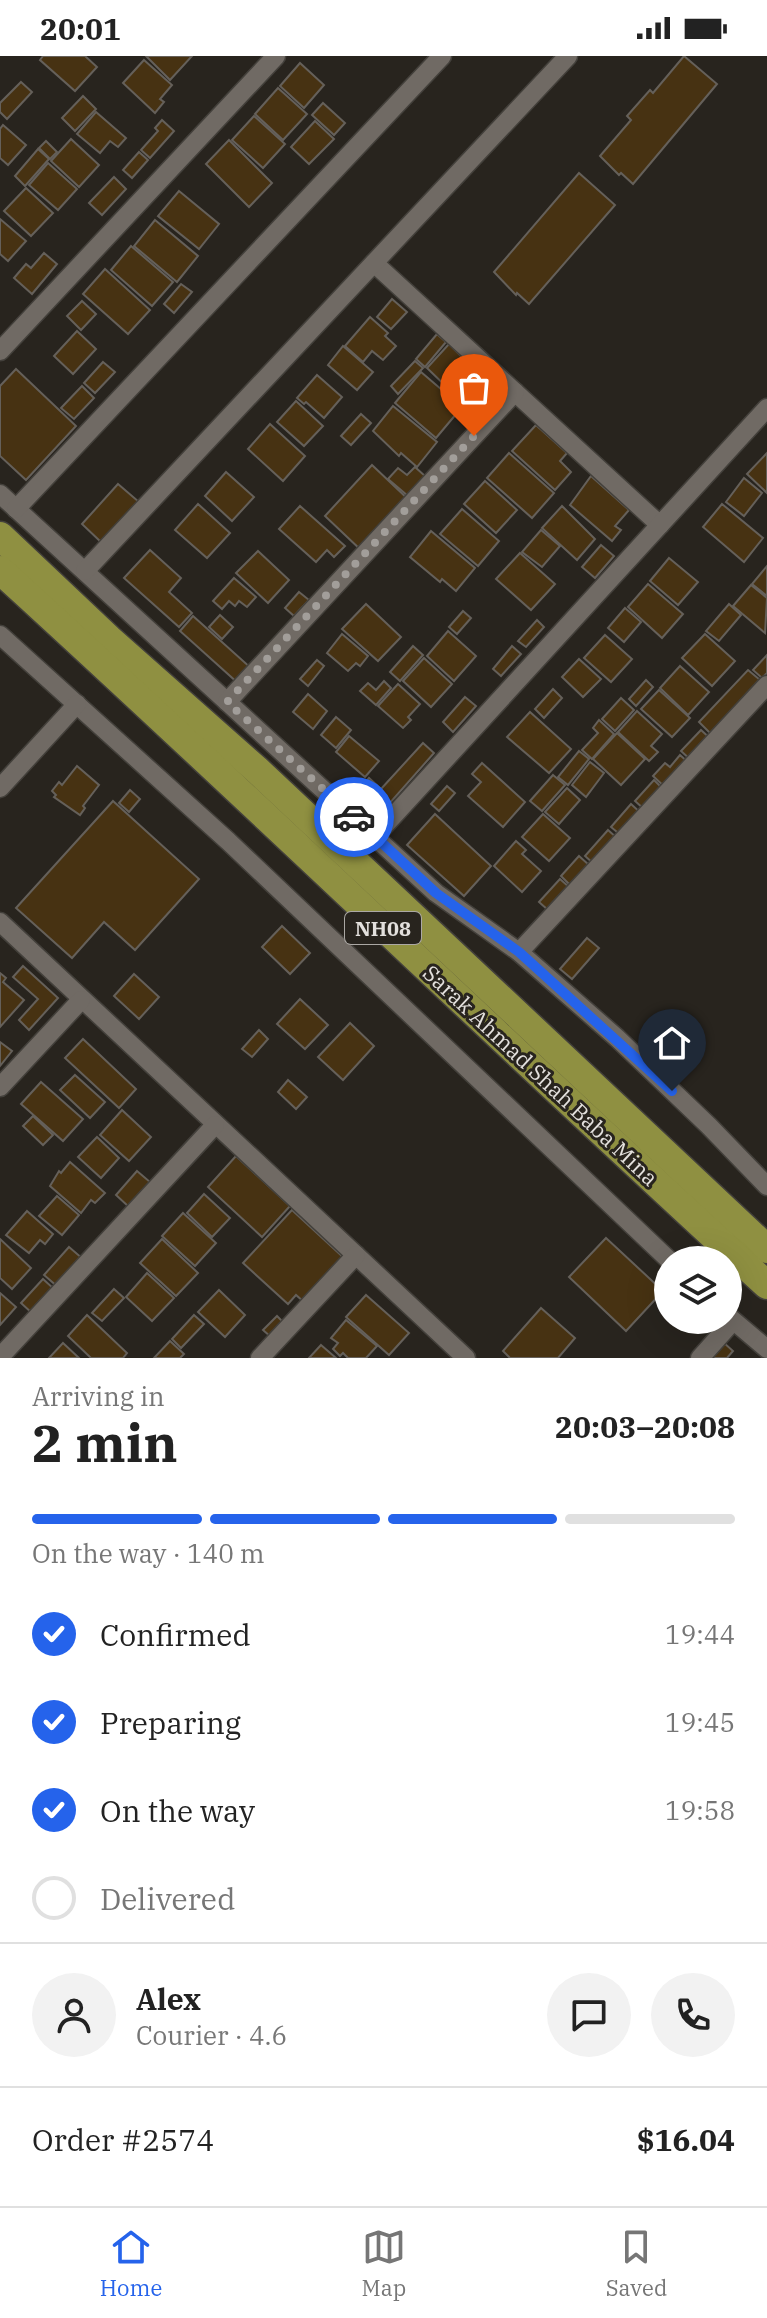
<!DOCTYPE html>
<html lang="en">
<head>
<meta charset="utf-8">
<style>
	:root { --surface:#fff; --page:#f2f2f2; --text:#222; --muted:#767676; --line:#e0e0e0; --accent:#2563eb }
	body { margin:0; font-family:"IBM Plex Serif",serif; background:var(--page); color:var(--text); height:100vh; display:flex; flex-direction:column; font-size:30px; white-space:nowrap }
	* { box-sizing:border-box; margin:0 }
	p { font-size:26px; color:var(--muted) }
	.icon { flex:none; width:44px; height:44px; fill:none; stroke:currentColor; stroke-width:2; stroke-linecap:round; stroke-linejoin:round }
	.map { position:relative; height:1302px; overflow:hidden }
	.details { display:flex; flex-direction:column; background:var(--surface); flex:1 }
	.details>* { flex:none }
	.fabs { position:absolute; left:654px; top:1190px; display:grid; gap:16px }
	.fabs a { display:grid; place-items:center; width:88px; height:88px; border-radius:50%; background:var(--surface); box-shadow:0 8px 32px #0002; font-size:40px }
	.pin { position:absolute; display:grid; place-items:center; width:68px; height:68px; color:#fff; margin:-82px -34px; border-radius:50% 50% 50% 0; rotate:-45deg; box-shadow:0 0 8px #0007 }
	.pin .icon { rotate:45deg }
	.courier { position:absolute; display:grid; place-items:center; width:80px; height:80px; margin:-40px; border:6px solid #2563eb; border-radius:50%; background:#fff; color:#222; box-shadow:0 2px 10px #0007 }
	.summary em { font-style:normal; font-weight:800 }
	.summary div { display:flex; flex-direction:column-reverse }
	.summary { display:flex; align-items:center; justify-content:space-between; height:136px; padding:0 32px }
	h1 { font-size:52px; font-weight:800; line-height:60px }
	.bar { display:grid; grid-template-columns:repeat(4,1fr); gap:12px 8px; align-content:center; height:96px; padding:0 32px }
	.bar i { height:10px; border-radius:6px; background:var(--line) }
	.bar .on { background:var(--accent) }
	.bar p { grid-column:span 4 }
	.line { display:flex; align-items:center; gap:20px; padding:0 32px; border-top:2px solid var(--line) }
	.line div { flex:1 }
	.round { display:grid; place-items:center; flex:none; width:84px; height:84px; border-radius:42px; background:var(--page) }
	ol { padding:0 32px; list-style:none }
	li { display:flex; align-items:center; gap:24px; height:88px }
	li p { margin-inline-start:auto }
	li .icon { padding:8px; border-radius:50%; background:var(--accent); color:#fff; stroke-width:4 }
	li:last-child { color:var(--muted) }
	li i { width:44px; height:44px; border:4px solid var(--line); border-radius:50% }
	.status { display:flex; justify-content:space-between; align-items:center; height:56px; padding:0 40px; background:var(--surface); direction:ltr }
	.status svg { height:22px; fill:currentColor }
	.dock { display:flex; justify-content:space-around; align-items:center; height:112px; border-top:2px solid var(--line); background:var(--surface); font-size:22px; color:var(--muted) }
	.dock a { display:grid; justify-items:center; gap:4px }
	.dock .on { color:var(--accent) }
	.map>svg:first-child { display:block }
	.building { fill:#473212; stroke:#65605a; stroke-width:2 }
	.lines { fill:none; stroke-linecap:round; stroke-linejoin:round }
	.minor-casing { stroke:#43403b; stroke-width:21 }
	.highway-casing { stroke:#43403b; stroke-width:31 }
	.minor { stroke:#706a64; stroke-width:18 }
	.highway { stroke:#8f9041; stroke-width:28 }
	.done { stroke:#a29e9a; stroke-width:8; stroke-dasharray:0 14.4 }
	.route { stroke:#2563eb; stroke-width:10 }
	.labels { text-anchor:middle; dominant-baseline:central; stroke-width:6; stroke-linejoin:round; paint-order:stroke }
	.shield { fill:#28241e; stroke:#aba8a4; stroke-width:2 }
	.shield-label { font-size:20px; font-weight:bold; fill:#e3e0dd }
	.street-label { font-size:22px; fill:#e3e0dd; stroke:#28241e }
</style>
</head>
<body>
<div class="status"><b>20:01</b><svg viewBox="0 0 49 12"><path d="M0 12V9h3v3zM5 12V6h3v6zM10 12V3h3v9zM15 12V0h3v12zM26 1h20v11H26zM47 4h2v5h-2z"/></svg></div>
<div class="map">
<svg width="767" height="1302" viewBox="0 0 767 1302">
	<rect width="100%" height="100%" fill="#28241e"/>
	<!-- building -->
	<g class="building">
		<polygon points="43,0 85,0 97,11 75,35 40,4"/>
		<polygon points="146,0 192,0 170,24"/>
		<polygon points="684,0 717,28 633,128 621,117 619,119 600,100 631,64 627,60 650,34 653,37"/>
		<polygon points="144,4 172,29 160,43 164,46 155,57 123,27"/>
		<polygon points="300,7 324,29 304,52 280,30"/>
		<polygon points="21,26 32,36 7,63 0,56 0,47"/>
		<polygon points="278,32 307,58 283,84 255,58"/>
		<polygon points="83,40 96,53 75,75 62,62"/>
		<polygon points="323,47 345,67 334,79 312,59"/>
		<polygon points="96,56 126,82 118,91 110,85 100,97 77,78"/>
		<polygon points="254,60 285,88 263,112 232,84"/>
		<polygon points="162,64 174,75 150,102 141,94 158,75 155,72"/>
		<polygon points="315,65 334,83 309,108 291,91"/>
		<polygon points="3,69 26,89 8,109 0,102 0,73"/>
		<polygon points="71,83 99,109 79,131 51,105"/>
		<polygon points="229,84 272,127 249,151 206,108"/>
		<polygon points="46,85 57,96 50,103 39,92"/>
		<polygon points="38,93 49,103 25,130 15,120"/>
		<polygon points="139,96 148,104 132,122 123,114"/>
		<polygon points="48,107 77,133 58,154 29,129"/>
		<polygon points="579,117 615,149 529,248 517,237 516,239 494,216"/>
		<polygon points="114,121 126,133 102,159 89,147"/>
		<polygon points="26,132 53,157 31,180 4,155"/>
		<polygon points="179,135 219,168 199,193 158,160"/>
		<polygon points="0,163 26,185 8,205 0,198"/>
		<polygon points="155,164 198,200 177,226 134,190"/>
		<polygon points="131,190 173,226 152,250 111,214"/>
		<polygon points="44,197 57,208 32,238 14,222 26,208 31,212"/>
		<polygon points="105,213 150,254 128,278 83,238"/>
		<polygon points="181,228 192,236 174,257 164,248"/>
		<polygon points="392,243 407,256 391,273 377,261"/>
		<polygon points="82,245 96,258 81,274 67,260"/>
		<polygon points="370,261 388,277 385,280 396,290 383,304 372,295 363,306 345,290"/>
		<polygon points="77,275 96,293 73,318 54,300"/>
		<polygon points="437,278 446,286 425,311 416,303"/>
		<polygon points="449,288 476,315 454,338 427,312"/>
		<polygon points="343,290 373,316 357,334 328,309"/>
		<polygon points="415,305 423,312 398,338 391,330"/>
		<polygon points="103,306 115,316 95,337 84,327"/>
		<polygon points="16,313 76,370 26,424 0,400 0,330"/>
		<polygon points="421,316 462,351 436,382 395,347"/>
		<polygon points="317,319 342,341 324,362 306,346 304,348 297,342"/>
		<polygon points="82,330 94,342 74,363 61,352"/>
		<polygon points="296,345 323,370 304,390 277,366"/>
		<polygon points="393,350 437,386 417,411 401,397 399,400 373,375"/>
		<polygon points="361,358 371,367 351,389 341,380"/>
		<polygon points="270,368 305,400 283,425 248,393"/>
		<polygon points="536,369 567,397 560,405 571,416 555,434 512,395"/>
		<polygon points="509,397 554,437 532,462 487,422"/>
		<polygon points="767,397 767,437 747,418"/>
		<polygon points="372,409 410,445 363,496 325,460"/>
		<polygon points="415,411 425,420 408,440 388,423 398,412 407,419"/>
		<polygon points="226,416 254,441 232,465 205,440"/>
		<polygon points="591,420 629,454 615,470 621,474 612,485 570,449"/>
		<polygon points="744,422 762,437 744,460 726,446"/>
		<polygon points="485,425 517,454 496,477 464,448"/>
		<polygon points="118,428 139,446 102,487 82,468"/>
		<polygon points="198,448 230,477 207,502 175,474"/>
		<polygon points="722,448 763,482 744,506 703,471"/>
		<polygon points="300,450 345,490 334,501 327,494 316,506 279,473"/>
		<polygon points="562,450 595,483 577,504 542,472"/>
		<polygon points="462,453 499,485 478,510 440,478"/>
		<polygon points="541,474 560,490 542,511 522,496"/>
		<polygon points="431,475 475,512 456,535 442,523 440,526 410,501"/>
		<polygon points="601,489 614,500 595,522 582,511"/>
		<polygon points="150,494 181,522 169,536 192,557 179,571 124,522"/>
		<polygon points="258,495 289,524 268,547 236,517"/>
		<polygon points="520,497 555,528 531,554 496,523"/>
		<polygon points="669,502 698,526 678,549 650,525"/>
		<polygon points="767,510 767,540 752,528"/>
		<polygon points="234,522 256,541 247,551 239,545 235,550 229,545 222,553 213,545"/>
		<polygon points="648,528 683,558 662,582 628,551"/>
		<polygon points="751,529 767,542 765,577 733,550"/>
		<polygon points="299,536 309,544 294,560 285,552"/>
		<polygon points="366,548 401,581 378,605 342,573"/>
		<polygon points="729,548 741,559 719,585 706,575"/>
		<polygon points="625,552 641,566 624,586 608,572"/>
		<polygon points="463,555 471,562 457,578 449,571"/>
		<polygon points="220,559 233,571 222,583 209,571"/>
		<polygon points="193,560 252,613 239,628 180,575"/>
		<polygon points="537,564 544,571 526,591 518,585"/>
		<polygon points="448,575 476,600 454,625 427,600"/>
		<polygon points="342,578 368,600 360,610 356,607 348,615 327,597"/>
		<polygon points="705,578 735,605 712,630 682,602"/>
		<polygon points="605,579 632,603 611,626 584,602"/>
		<polygon points="413,590 423,599 400,625 390,616"/>
		<polygon points="512,590 521,598 501,620 493,613"/>
		<polygon points="767,599 767,617 762,622 753,614"/>
		<polygon points="424,602 452,628 431,651 403,625"/>
		<polygon points="579,603 601,623 583,641 562,621"/>
		<polygon points="317,604 324,610 308,630 300,623"/>
		<polygon points="680,610 709,636 688,659 660,632"/>
		<polygon points="748,614 765,628 715,682 699,666"/>
		<polygon points="646,624 653,631 636,650 629,643"/>
		<polygon points="384,625 391,632 376,649 360,635 368,627 376,634"/>
		<polygon points="398,628 420,648 408,661 411,664 403,672 378,650"/>
		<polygon points="553,633 562,642 544,662 535,653"/>
		<polygon points="659,634 690,662 672,681 641,653"/>
		<polygon points="308,638 327,655 313,673 293,656"/>
		<polygon points="465,641 476,650 453,676 443,666"/>
		<polygon points="621,642 634,654 615,675 602,663"/>
		<polygon points="637,655 662,678 651,690 658,696 649,705 618,676"/>
		<polygon points="530,656 571,693 549,717 507,681"/>
		<polygon points="336,661 351,674 336,692 321,679"/>
		<polygon points="599,664 614,678 592,703 582,694 598,677 593,672"/>
		<polygon points="701,674 712,684 692,705 681,695"/>
		<polygon points="617,677 645,703 621,729 593,703"/>
		<polygon points="349,680 379,705 365,721 336,696"/>
		<polygon points="423,687 434,697 381,757 357,736 369,722 381,733"/>
		<polygon points="579,695 589,703 568,729 558,721"/>
		<polygon points="680,699 690,708 667,733 653,720 665,707 670,711"/>
		<polygon points="590,706 604,717 586,741 572,729"/>
		<polygon points="482,707 525,746 503,771 468,740 481,726 472,718"/>
		<polygon points="77,710 99,729 83,750 85,752 80,759 54,741 56,739 52,735 59,726 62,729"/>
		<polygon points="553,719 565,729 542,755 530,745"/>
		<polygon points="654,724 663,733 644,753 635,745"/>
		<polygon points="447,730 455,737 439,755 431,748"/>
		<polygon points="567,732 580,744 559,768 545,756"/>
		<polygon points="130,734 140,743 129,756 119,747"/>
		<polygon points="113,745 199,823 135,894 104,866 72,902 16,852"/>
		<polygon points="631,748 643,759 623,781 611,771"/>
		<polygon points="435,758 491,810 464,840 407,789"/>
		<polygon points="543,758 570,782 549,805 522,781"/>
		<polygon points="608,774 617,782 594,808 585,800"/>
		<polygon points="516,785 526,794 522,798 541,815 522,836 494,810"/>
		<polygon points="579,800 589,809 570,829 561,820"/>
		<polygon points="560,823 569,831 548,854 539,846"/>
		<polygon points="282,870 310,897 290,918 262,891"/>
		<polygon points="587,882 599,892 572,923 560,913"/>
		<polygon points="23,910 58,942 29,974 19,964 38,943 13,921"/>
		<polygon points="0,917 6,922 3,926 24,944 0,971"/>
		<polygon points="134,918 159,941 139,963 114,940"/>
		<polygon points="300,943 328,969 305,993 277,968"/>
		<polygon points="350,967 374,990 343,1024 318,1001"/>
		<polygon points="259,974 268,983 252,1001 242,993"/>
		<polygon points="83,983 136,1033 119,1052 65,1002"/>
		<polygon points="0,986 12,995 0,1010"/>
		<polygon points="75,1019 105,1046 90,1062 60,1034"/>
		<polygon points="288,1024 307,1041 296,1053 278,1036"/>
		<polygon points="41,1026 83,1063 63,1085 21,1048"/>
		<polygon points="122,1054 151,1081 129,1105 100,1079"/>
		<polygon points="33,1060 53,1079 43,1089 23,1070"/>
		<polygon points="97,1081 119,1102 101,1122 78,1101"/>
		<polygon points="236,1100 290,1150 262,1181 208,1131"/>
		<polygon points="70,1106 105,1137 95,1147 91,1144 81,1157 50,1130 59,1115 61,1117"/>
		<polygon points="137,1115 150,1126 129,1151 116,1139"/>
		<polygon points="204,1138 230,1162 212,1181 187,1157"/>
		<polygon points="57,1140 79,1159 62,1179 39,1160"/>
		<polygon points="292,1154 344,1202 304,1246 296,1239 288,1248 243,1207"/>
		<polygon points="27,1155 53,1178 45,1188 40,1184 29,1197 6,1179"/>
		<polygon points="183,1157 216,1187 195,1210 162,1180"/>
		<polygon points="606,1182 663,1235 626,1275 569,1221"/>
		<polygon points="0,1183 31,1212 12,1233 0,1222"/>
		<polygon points="162,1183 198,1217 176,1240 140,1207"/>
		<polygon points="69,1191 83,1203 58,1231 44,1219"/>
		<polygon points="147,1217 174,1242 152,1265 126,1241"/>
		<polygon points="43,1223 54,1233 33,1258 21,1247"/>
		<polygon points="114,1233 124,1242 102,1265 92,1257"/>
		<polygon points="219,1234 245,1259 225,1281 198,1256"/>
		<polygon points="0,1237 16,1251 0,1269"/>
		<polygon points="366,1239 409,1277 389,1299 346,1261"/>
		<polygon points="541,1252 575,1282 558,1302 510,1302 503,1295"/>
		<polygon points="87,1259 127,1297 123,1302 91,1302 68,1280"/>
		<polygon points="194,1259 204,1268 181,1292 172,1283"/>
		<polygon points="277,1260 284,1267 271,1281 263,1274"/>
		<polygon points="346,1264 377,1290 366,1302 348,1302 343,1297 340,1300 333,1293 338,1287 331,1282"/>
		<polygon points="170,1285 184,1298 180,1302 154,1302"/>
		<polygon points="723,1286 733,1295 727,1302 708,1302"/>
		<polygon points="63,1287 79,1302 49,1302"/>
		<polygon points="321,1289 336,1302 309,1302"/>
	</g>
	<g class="lines">
		<!-- minor casing -->
		<g class="minor-casing">
			<g id="minor">
				<polyline points="374,207 660,469"/>
				<polyline points="0,295 276,0"/>
				<polyline points="0,438 436,837 519,896 617,982 709,1070 767,1130"/>
				<polyline points="16,453 442,0"/>
				<polyline points="85,515 568,0"/>
				<polyline points="0,579 228,785 669,1204"/>
				<polyline points="227,646 515,336"/>
				<polyline points="0,732 77,648"/>
				<polyline points="375,780 767,352"/>
				<polyline points="0,866 466,1302"/>
				<polyline points="519,896 767,629"/>
				<polyline points="0,1031 81,944"/>
				<polyline points="728,1260 767,1293"/>
				<polyline points="0,1301 215,1069"/>
				<polyline points="260,1302 356,1199"/>
				<polyline points="700,1302 733,1265"/>
			</g>
		</g>
		<!-- highway casing -->
		<g class="highway-casing">
			<g id="highway">
				<polyline points="0,480 109,583 257,714 767,1193"/>
				<path d="M0,514C258,749 509,993 767,1229"/>
			</g>
		</g>
		<!-- minor -->
		<use href="#minor" class="minor"/>
		<!-- highway -->
		<use href="#highway" class="highway"/>
	</g>
	<g class="lines">
		<!-- done -->
		<polyline class="done" points="354,761 227,646 474,380"/>
		<!-- route -->
		<polyline class="route" points="354,761 436,837 519,896 672,1035"/>
	</g>
	<g class="labels">
		<!-- shield labels -->
		<rect class="shield" x="345" y="856" width="76" height="32" rx="6"/>
		<g class="shield-label">
			<text x="383" y="872">NH08</text>
		</g>
		<!-- street labels -->
		<g class="street-label">
			<text transform="translate(541 1019) rotate(43)">Sarak Ahmad Shah Baba Mina</text>
		</g>
	</g>
</svg>
<div class="fabs">
<a><svg class="icon" aria-label="layers" viewBox="0 0 24 24"><path d="M12 4l9 5-9 5-9-5zM3 14l9 5 9-5"/></svg></a>
</div>
<div class="pin" style="left:474px;top:380px;background:#ea580c"><svg class="icon" aria-label="bag" viewBox="0 0 24 24"><path d="M5 8h14l-1 12H6zM9 8a3 3 0 0 1 6 0"/></svg></div>
<div class="pin" style="left:672px;top:1035px;background:#1f2937"><svg class="icon" aria-label="home" viewBox="0 0 24 24"><path d="M3 11l9-7 9 7M6 9v11h12V9"/></svg></div>
<div class="courier" style="left:354px;top:761px"><svg class="icon" aria-label="car" viewBox="0 0 24 24"><path d="M5 17H2v-5l4-1 3-4h7l3 4 3 1v5h-3M9 17h6M6 11h13"/><circle cx="7" cy="17" r="2"/><circle cx="17" cy="17" r="2"/></svg></div>
</div>
<section class="details">
<div class="summary"><div><h1>2 min</h1><p>Arriving in</p></div><em>20:03–20:08</em></div>
<div class="bar"><i class="on"></i><i class="on"></i><i class="on"></i><i></i><p>On the way · 140 m</p></div>
<ol>
<li><svg class="icon" aria-label="check" viewBox="0 0 24 24"><path d="M5 12l5 5 9-10"/></svg>Confirmed<p>19:44</p></li>
<li><svg class="icon" aria-label="check" viewBox="0 0 24 24"><path d="M5 12l5 5 9-10"/></svg>Preparing<p>19:45</p></li>
<li><svg class="icon" aria-label="check" viewBox="0 0 24 24"><path d="M5 12l5 5 9-10"/></svg>On the way<p>19:58</p></li>
<li><i></i>Delivered</li>
</ol>
<div class="line" style="height:144px"><a class="round"><svg class="icon" aria-label="person" viewBox="0 0 24 24"><circle cx="12" cy="8" r="4"/><path d="M4 21q1-7 8-7t8 7"/></svg></a><div><b>Alex</b><p>Courier · 4.6</p></div><a class="round"><svg class="icon" aria-label="chat" viewBox="0 0 24 24"><path d="M4 5h16v11H9l-5 4z"/></svg></a><a class="round"><svg class="icon" aria-label="phone" viewBox="0 0 24 24"><path d="M5 4h4l2 5-3 2q2 4 5 5l2-3 5 2v4C11 20 4 13 5 4z"/></svg></a></div>
<div class="line" style="height:104px"><div>Order #2574</div><b>$16.04</b></div>
</section>
<nav class="dock">
<a class="on"><svg class="icon" aria-label="home" viewBox="0 0 24 24"><path d="M3 11l9-7 9 7M6 9v11h12V9"/></svg>Home</a>
<a><svg class="icon" aria-label="map" viewBox="0 0 24 24"><path d="M3 6l6-2 6 2 6-2v14l-6 2-6-2-6 2zM9 4v14M15 6v14"/></svg>Map</a>
<a><svg class="icon" aria-label="saved" viewBox="0 0 24 24"><path d="M7 4h10v16l-5-4-5 4z"/></svg>Saved</a>
</nav>
</body>
</html>
